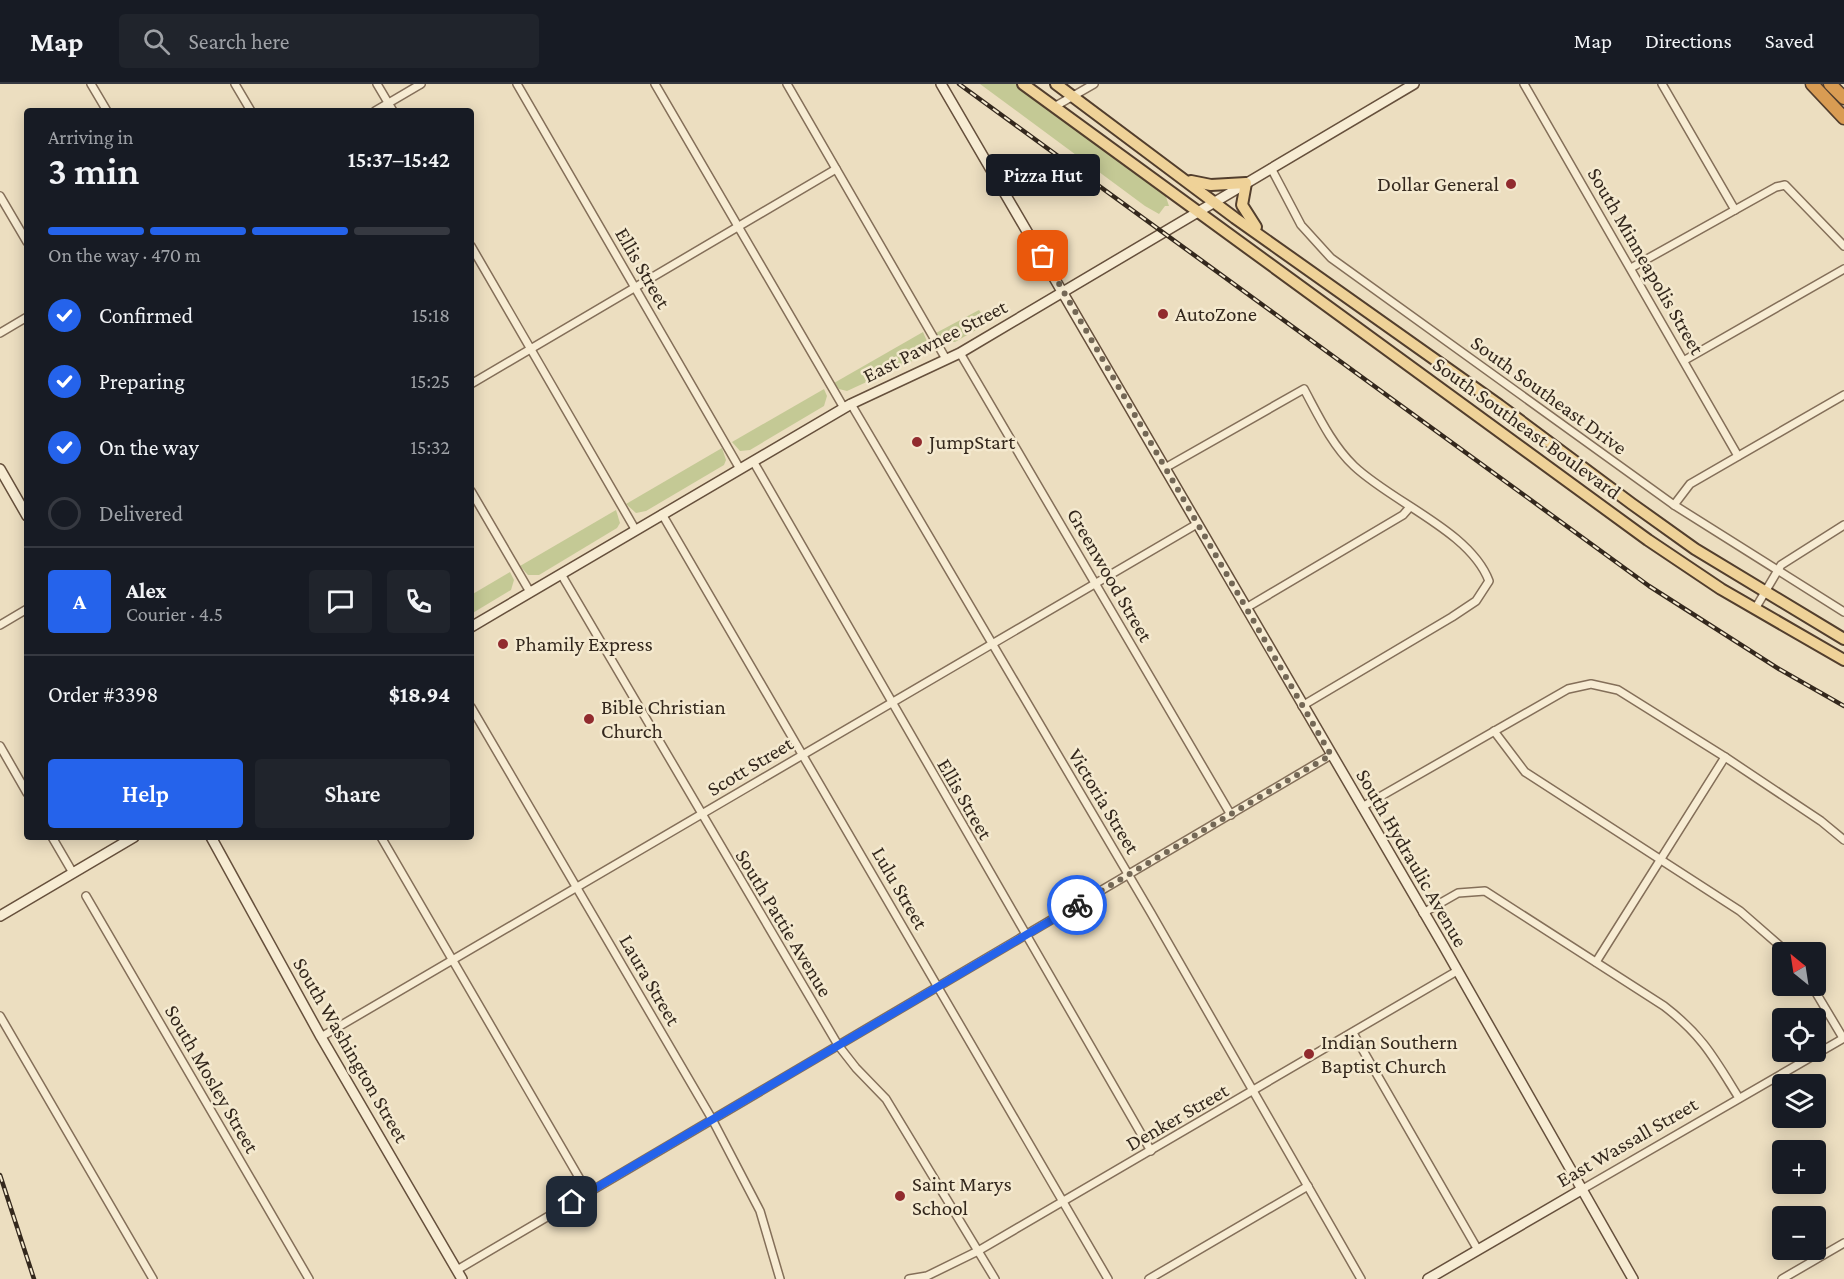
<!DOCTYPE html>
<html lang="en">
<head>
<meta charset="utf-8">
<style>
	:root { --surface:#171b24; --page:#20242c; --text:#f1f3f6; --muted:#9ea1a6; --line:#363941; --accent:#2563eb }
	body { margin:0; font-family:"Crimson Pro",serif; background:var(--page); color:var(--text); height:100vh; display:flex; flex-direction:column; font-size:22px; white-space:nowrap }
	* { box-sizing:border-box; margin:0 }
	p { font-size:20px; color:var(--muted) }
	.icon { flex:none; width:33px; height:33px; fill:none; stroke:currentColor; stroke-width:2; stroke-linecap:round; stroke-linejoin:round }
	.map { position:relative; flex:1; overflow:hidden }
	.panel { position:absolute; left:24px; top:24px; width:450px; height:732px; display:flex; flex-direction:column; background:var(--surface); border-radius:6px; box-shadow:0 3px 15px #0003 }
	.panel>* { flex:none }
	.needle { width:39px; rotate:330deg }
	.controls { position:absolute; left:1772px; top:858px; display:grid; gap:12px }
	.controls a { display:grid; place-items:center; width:54px; height:54px; border-radius:6px; background:var(--surface); box-shadow:0 3px 15px #0003; font-size:30px }
	.pin { position:absolute; display:grid; place-items:center; width:51px; height:51px; color:#fff; margin:-26px; border-radius:12px; box-shadow:0 3px 9px #0006 }
	.courier { position:absolute; display:grid; place-items:center; width:60px; height:60px; margin:-30px; border:4px solid #2563eb; border-radius:50%; background:#fff; color:#222; box-shadow:0 2px 8px #0007 }
	.bubble { position:absolute; height:42px; border-radius:6px; background:var(--surface); box-shadow:0 3px 15px #0003; font-size:20px; font-weight:600; line-height:42px; text-align:center }
	.head em { font-style:normal; font-weight:600 }
	.head div { display:flex; flex-direction:column-reverse }
	.head { display:flex; align-items:center; justify-content:space-between; height:102px; padding:0 24px }
	h1 { font-size:39px; font-weight:600; line-height:45px }
	.bar { display:grid; grid-template-columns:repeat(4,1fr); gap:9px 6px; align-content:center; height:72px; padding:0 24px }
	.bar i { height:8px; border-radius:4px; background:var(--line) }
	.bar .current { background:var(--accent) }
	.bar p { grid-column:span 4 }
	.line { display:flex; align-items:center; gap:15px; padding:0 24px; border-top:2px solid var(--line) }
	.line div { flex:1 }
	.round { display:grid; place-items:center; flex:none; width:63px; height:63px; border-radius:6px; background:var(--page) }
	ol { padding:0 24px; list-style:none }
	li { display:flex; align-items:center; gap:18px; height:66px }
	li p { margin-inline-start:auto }
	li .icon { padding:6px; border-radius:50%; background:var(--accent); color:#fff; stroke-width:4 }
	li:last-child { color:var(--muted) }
	li i { width:33px; height:33px; border:3px solid var(--line); border-radius:50% }
	.primary-button { display:flex; gap:12px; margin-top:auto; padding:12px 24px }
	.primary-button a { flex:1; height:69px; border-radius:6px; background:var(--accent); color:#fff; font-size:24px; font-weight:600; line-height:69px; text-align:center }
	.primary-button a+a { background:var(--page); color:var(--text) }
	header { display:flex; align-items:center; gap:36px; box-sizing:border-box; height:84px; padding:0 30px; background:var(--surface); border-bottom:2px solid var(--line) }
	header strong { font-size:28px }
	nav { display:flex; gap:33px; margin-inline-start:auto; font-size:21px }
	.search { width:420px; height:54px; background:var(--page); display:flex; align-items:center; gap:15px; box-sizing:border-box; padding:0 21px; border-radius:6px; color:var(--muted); font-size:22px }
	.map>svg:first-child { display:block }
	.green { fill:#c4c995 }
	.lines { fill:none; stroke-linecap:round; stroke-linejoin:round }
	.street-casing { stroke:#846f59; stroke-width:10 }
	.secondary-casing { stroke:#66503c; stroke-width:12 }
	.primary-casing { stroke:#523e2d; stroke-width:14 }
	.highway-casing { stroke:#523e2d; stroke-width:15 }
	.street { stroke:#f7ecd3; stroke-width:7 }
	.secondary { stroke:#f7ecd3; stroke-width:9 }
	.primary { stroke:#efd298; stroke-width:10 }
	.highway { stroke:#d99c53; stroke-width:12 }
	.rail-casing { stroke:#34281d; stroke-width:4.5 }
	.rail { stroke:#f4e9cf; stroke-width:2; stroke-dasharray:7; stroke-linecap:butt }
	.done { stroke:#746856; stroke-width:6; stroke-dasharray:0 10.8 }
	.route { stroke:#2563eb; stroke-width:8 }
	.poi-dot { fill:#912b2e; stroke:#f4e9cf; stroke-width:2 }
	.labels { text-anchor:middle; dominant-baseline:central; stroke-width:5; stroke-linejoin:round; paint-order:stroke }
	.poi-label { font-size:21px; fill:#34281d; stroke:#f4e9cf; text-anchor:start }
	.street-label { font-size:21px; fill:#34281d; stroke:#f4e9cf }
</style>
</head>
<body>
<header>
<strong>Map</strong>
<div class="search"><svg class="icon" aria-label="search" viewBox="0 0 24 24"><circle cx="10" cy="10" r="6"/><path d="M15 15l6 6"/></svg>Search here</div>
<nav><a>Map</a><a>Directions</a><a>Saved</a></nav>
</header>
<div class="map">
<svg width="1844" height="1195" viewBox="0 0 1844 1195">
	<rect width="100%" height="100%" fill="#ecdec0"/>
	<!-- green -->
	<g class="green">
		<polygon points="980,0 1016,0 1165,110 1169,122 1165,122 1159,130 1145,122"/>
		<polygon points="979,226 988,239 955,258 945,258 936,249"/>
		<polygon points="923,248 929,262 921,273 847,307 839,305 834,299"/>
		<polygon points="824,305 827,312 824,322 750,366 740,367 732,358"/>
		<polygon points="722,364 726,376 724,381 646,427 636,429 626,420"/>
		<polygon points="616,426 620,439 617,444 539,491 528,491 520,482"/>
		<polygon points="510,488 514,496 511,506 471,530 471,511"/>
	</g>
	<g class="lines">
		<!-- street casing -->
		<g class="street-casing">
			<g id="street">
				<polyline points="91,0 107,27"/>
				<polyline points="235,0 251,27"/>
				<polyline points="377,0 393,27"/>
				<polyline points="517,0 740,385"/>
				<polyline points="655,0 844,324"/>
				<polyline points="787,0 946,275"/>
				<polyline points="1524,0 1738,372"/>
				<polyline points="1662,0 1735,126"/>
				<polyline points="1054,23 1094,0"/>
				<polyline points="375,27 421,0"/>
				<polyline points="1271,84 1301,141 1331,174 1674,421 1844,528"/>
				<polyline points="0,112 27,158"/>
				<polyline points="471,162 635,445"/>
				<polyline points="1631,184 1776,103 1785,101 1844,162"/>
				<polyline points="0,249 27,233"/>
				<polyline points="960,269 1231,731"/>
				<polyline points="1685,276 1844,185"/>
				<polyline points="471,300 836,85"/>
				<polyline points="851,320 1151,829 1361,1195"/>
				<polyline points="753,377 1151,1067"/>
				<path d="M1165,384L1304,305C1318,331 1332,361 1354,382C1393,419 1470,447 1489,497L1476,517L1452,533L1302,622"/>
				<polyline points="471,407 530,508"/>
				<polyline points="1674,421 1690,400 1844,311"/>
				<polyline points="662,430 1108,1195"/>
				<polyline points="561,490 838,961 856,984 886,1015 995,1195"/>
				<polyline points="1246,524 1403,431 1410,423"/>
				<polyline points="1755,525 1781,481 1844,441"/>
				<polyline points="0,541 27,525"/>
				<polyline points="471,623 712,1035 760,1127 780,1195"/>
				<polyline points="1494,647 1525,688 1740,827 1787,868"/>
				<polyline points="0,662 27,709"/>
				<polyline points="1362,723 1568,605 1591,600 1618,606 1725,673 1821,737 1844,756"/>
				<polyline points="52,753 73,789"/>
				<polyline points="381,753 588,1109"/>
				<polyline points="86,812 309,1195"/>
				<path d="M1423,829L1458,809L1485,807L1664,922C1703,952 1714,974 1739,1014"/>
				<polyline points="1596,878 1725,673"/>
				<polyline points="1812,902 1843,954"/>
				<polyline points="0,932 153,1195"/>
				<polyline points="1353,949 1478,1166"/>
				<polyline points="321,953 1197,440"/>
				<polyline points="1581,1106 1844,954"/>
				<polyline points="457,1186 1331,671"/>
				<polyline points="909,1195 927,1192 978,1167 1457,887"/>
				<polyline points="1149,1195 1308,1102"/>
				<polyline points="1782,1195 1844,1159"/>
			</g>
		</g>
		<!-- secondary casing -->
		<g class="secondary-casing">
			<g id="secondary">
				<polyline points="941,0 1443,861 1633,1195"/>
				<polyline points="0,385 27,432"/>
				<polyline points="471,543 851,320 960,269 1414,0"/>
				<polyline points="211,753 321,953 462,1195"/>
				<polyline points="0,832 134,753"/>
				<polyline points="1428,1195 1581,1106"/>
			</g>
		</g>
		<!-- primary casing -->
		<g class="primary-casing">
			<g id="primary">
				<polyline points="1023,0 1648,456 1721,505 1844,576"/>
				<polyline points="1056,0 1235,134 1499,321 1632,420 1695,465 1844,555"/>
				<polyline points="1191,97 1211,101 1246,99 1242,121 1256,143"/>
			</g>
		</g>
		<!-- highway casing -->
		<g class="highway-casing">
			<g id="highway">
				<polyline points="1812,0 1844,34"/>
				<polyline points="1830,0 1844,14"/>
			</g>
		</g>
		<!-- street -->
		<use href="#street" class="street"/>
		<!-- secondary -->
		<use href="#secondary" class="secondary"/>
		<!-- primary -->
		<use href="#primary" class="primary"/>
		<!-- highway -->
		<use href="#highway" class="highway"/>
		<!-- rail casing -->
		<g class="rail-casing">
			<g id="rail">
				<polyline points="959,0 1649,502 1779,585 1844,622"/>
				<polyline points="0,1091 34,1195"/>
			</g>
		</g>
		<!-- rail -->
		<use href="#rail" class="rail"/>
	</g>
	<g class="lines">
		<!-- done -->
		<polyline class="done" points="1043,172 1331,671 1077,821"/>
		<!-- route -->
		<polyline class="route" points="572,1118 1077,821"/>
	</g>
	<!-- markers -->
	<g class="poi-dot">
		<circle cx="1511" cy="100" r="6"/>
		<circle cx="1163" cy="230" r="6"/>
		<circle cx="917" cy="358" r="6"/>
		<circle cx="503" cy="560" r="6"/>
		<circle cx="589" cy="635" r="6"/>
		<circle cx="1309" cy="970" r="6"/>
		<circle cx="900" cy="1112" r="6"/>
	</g>
	<g class="labels">
		<!-- poi labels -->
		<g class="poi-label">
			<text x="1499" y="100" text-anchor="end">Dollar General</text>
			<text x="1175" y="230">AutoZone</text>
			<text x="929" y="358">JumpStart</text>
			<text x="515" y="560">Phamily Express</text>
			<text x="601" y="623">Bible Christian<tspan x="601" dy="24">Church</tspan></text>
			<text x="1321" y="958">Indian Southern<tspan x="1321" dy="24">Baptist Church</tspan></text>
			<text x="912" y="1100">Saint Marys<tspan x="912" dy="24">School</tspan></text>
		</g>
		<!-- street labels -->
		<g class="street-label">
			<text transform="translate(1646 177) rotate(60)">South Minneapolis Street</text>
			<text transform="translate(643 184) rotate(60)">Ellis Street</text>
			<text transform="translate(935 257) rotate(-27)">East Pawnee Street</text>
			<text transform="translate(1549 311) rotate(36)">South Southeast Drive</text>
			<text transform="translate(1527 344) rotate(36)">South Southeast Boulevard</text>
			<text transform="translate(1110 491) rotate(60)">Greenwood Street</text>
			<text transform="translate(750 682) rotate(-31)">Scott Street</text>
			<text transform="translate(965 715) rotate(60)">Ellis Street</text>
			<text transform="translate(1104 717) rotate(59)">Victoria Street</text>
			<text transform="translate(1412 774) rotate(60)">South Hydraulic Avenue</text>
			<text transform="translate(900 804) rotate(60)">Lulu Street</text>
			<text transform="translate(784 839) rotate(59)">South Pattie Avenue</text>
			<text transform="translate(650 896) rotate(60)">Laura Street</text>
			<text transform="translate(351 966) rotate(60)">South Washington Street</text>
			<text transform="translate(212 995) rotate(60)">South Mosley Street</text>
			<text transform="translate(1177 1033) rotate(-30)">Denker Street</text>
			<text transform="translate(1627 1058) rotate(-30)">East Wassall Street</text>
		</g>
	</g>
</svg>
<div class="controls">
<a><svg class="needle" viewBox="-14 -14 28 28"><path d="M0-13l5 13h-10z" fill="#e53935"/><path d="M0 13l5-13h-10z" fill="#9ea1a6"/></svg></a>
<a><svg class="icon" aria-label="locate" viewBox="0 0 24 24"><circle cx="12" cy="12" r="6"/><path d="M12 2v4M12 18v4M2 12h4M18 12h4"/></svg></a>
<a><svg class="icon" aria-label="layers" viewBox="0 0 24 24"><path d="M12 4l9 5-9 5-9-5zM3 14l9 5 9-5"/></svg></a>
<a>+</a>
<a>−</a>
</div>
<div class="pin" style="left:1043px;top:172px;background:#ea580c"><svg class="icon" aria-label="bag" viewBox="0 0 24 24"><path d="M5 8h14l-1 12H6zM9 8a3 3 0 0 1 6 0"/></svg></div>
<div class="pin" style="left:572px;top:1118px;background:#1f2937"><svg class="icon" aria-label="home" viewBox="0 0 24 24"><path d="M3 11l9-7 9 7M6 9v11h12V9"/></svg></div>
<div class="courier" style="left:1077px;top:821px"><svg class="icon" aria-label="bike" viewBox="0 0 24 24"><circle cx="6" cy="16" r="4"/><circle cx="18" cy="16" r="4"/><path d="M6 16l4-8h5l3 8M10 8l3 8H6M13 5h3"/></svg></div>
<div class="bubble" style="left:986px;top:70px;width:114px">Pizza Hut</div>
<section class="panel">
<div class="head"><div><h1>3 min</h1><p>Arriving in</p></div><em>15:37–15:42</em></div>
<div class="bar"><i class="current"></i><i class="current"></i><i class="current"></i><i></i><p>On the way · 470 m</p></div>
<ol>
<li><svg class="icon" aria-label="check" viewBox="0 0 24 24"><path d="M5 12l5 5 9-10"/></svg>Confirmed<p>15:18</p></li>
<li><svg class="icon" aria-label="check" viewBox="0 0 24 24"><path d="M5 12l5 5 9-10"/></svg>Preparing<p>15:25</p></li>
<li><svg class="icon" aria-label="check" viewBox="0 0 24 24"><path d="M5 12l5 5 9-10"/></svg>On the way<p>15:32</p></li>
<li><i></i>Delivered</li>
</ol>
<div class="line" style="height:108px"><b class="round" style="background:var(--accent);color:#fff">A</b><div><b>Alex</b><p>Courier · 4.5</p></div><a class="round"><svg class="icon" aria-label="chat" viewBox="0 0 24 24"><path d="M4 5h16v11H9l-5 4z"/></svg></a><a class="round"><svg class="icon" aria-label="phone" viewBox="0 0 24 24"><path d="M5 4h4l2 5-3 2q2 4 5 5l2-3 5 2v4C11 20 4 13 5 4z"/></svg></a></div>
<div class="line" style="height:78px"><div>Order #3398</div><b>$18.94</b></div>
<div class="primary-button"><a>Help</a><a>Share</a></div>
</section>
</div>
</body>
</html>
